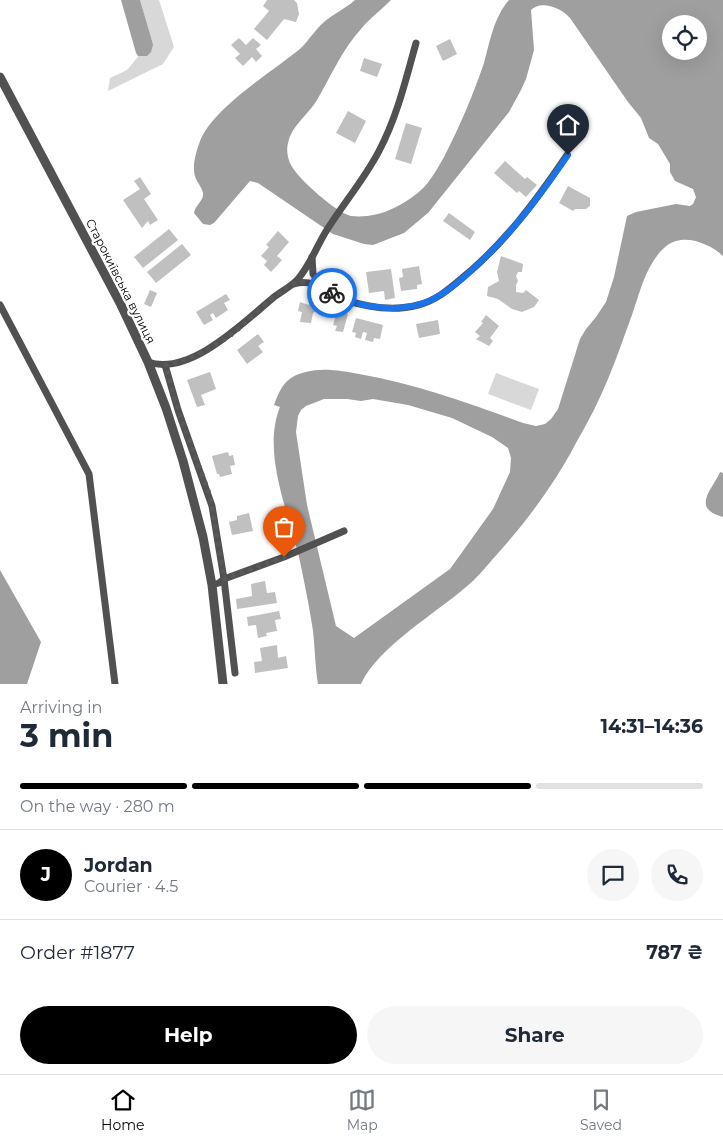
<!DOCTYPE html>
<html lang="en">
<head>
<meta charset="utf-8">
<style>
	:root { --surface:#fff; --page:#f6f6f7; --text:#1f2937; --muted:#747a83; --line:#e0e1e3; --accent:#000 }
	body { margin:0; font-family:Montserrat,sans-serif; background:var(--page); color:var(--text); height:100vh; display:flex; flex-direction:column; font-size:19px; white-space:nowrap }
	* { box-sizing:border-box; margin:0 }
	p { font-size:16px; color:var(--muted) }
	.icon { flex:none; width:28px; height:28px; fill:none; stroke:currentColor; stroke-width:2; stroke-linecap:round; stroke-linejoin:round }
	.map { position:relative; height:684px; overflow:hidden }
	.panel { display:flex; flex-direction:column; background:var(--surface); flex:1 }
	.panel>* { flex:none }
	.fabs { position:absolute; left:662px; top:15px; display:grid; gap:10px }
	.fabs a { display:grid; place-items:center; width:45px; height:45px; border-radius:50%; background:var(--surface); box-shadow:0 5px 20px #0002; font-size:25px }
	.pin { position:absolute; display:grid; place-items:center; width:42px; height:42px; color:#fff; margin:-51px -21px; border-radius:50% 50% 50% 0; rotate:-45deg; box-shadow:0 0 5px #0007 }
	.pin .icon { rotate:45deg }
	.courier { position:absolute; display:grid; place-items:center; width:50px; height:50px; margin:-25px; border:4px solid #1a73e8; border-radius:50%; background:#fff; color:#222; box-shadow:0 1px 6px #0007 }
	.overview em { font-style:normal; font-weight:700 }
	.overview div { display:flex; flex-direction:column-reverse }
	.overview { display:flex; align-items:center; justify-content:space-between; height:85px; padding:0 20px }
	h1 { font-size:32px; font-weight:700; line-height:38px }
	.bar { display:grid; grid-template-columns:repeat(4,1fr); gap:8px 5px; align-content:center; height:60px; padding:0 20px }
	.bar i { height:6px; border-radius:4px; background:var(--line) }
	.bar .selected { background:var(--accent) }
	.bar p { grid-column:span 4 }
	.line { display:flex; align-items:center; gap:12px; padding:0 20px; border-top:1px solid var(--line) }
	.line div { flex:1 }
	.round { display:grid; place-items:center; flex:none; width:52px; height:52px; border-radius:26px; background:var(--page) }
	.action { display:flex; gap:10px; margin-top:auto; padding:10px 20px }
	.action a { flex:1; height:58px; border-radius:30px; background:var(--accent); color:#fff; font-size:20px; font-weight:700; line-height:58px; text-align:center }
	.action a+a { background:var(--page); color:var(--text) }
	.tabs { display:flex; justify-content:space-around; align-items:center; height:70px; border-top:1px solid var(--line); background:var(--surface); font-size:14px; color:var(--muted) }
	.tabs a { display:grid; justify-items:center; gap:2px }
	.tabs .selected { color:var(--accent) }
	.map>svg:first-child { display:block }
	.green { fill:#d8d8d8 }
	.water { fill:#9f9f9f; fill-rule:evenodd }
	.building { fill:#c0c0c0 }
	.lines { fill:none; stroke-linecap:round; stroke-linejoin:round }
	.minor { stroke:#515151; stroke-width:7 }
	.tertiary { stroke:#515151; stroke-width:9 }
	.done { stroke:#595959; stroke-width:5; stroke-dasharray:0 9 }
	.route { stroke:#1a73e8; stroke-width:6 }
	.labels { text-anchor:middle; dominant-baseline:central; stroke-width:4.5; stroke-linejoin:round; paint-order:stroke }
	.street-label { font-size:12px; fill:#000; stroke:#fff }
</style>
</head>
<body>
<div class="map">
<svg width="723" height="684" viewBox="0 0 723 684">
	<rect width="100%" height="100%" fill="#fff"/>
	<!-- green -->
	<g class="green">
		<polygon points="140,0 159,0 174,47 163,64 108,91 110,78 127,70 152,40"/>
		<polygon points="496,373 539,389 531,410 488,394"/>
	</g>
	<!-- water -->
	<g class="water">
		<polygon points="121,0 140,0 151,37 153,45 151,52 147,56 138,56 136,53"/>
		<path d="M355,0H391C381,10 370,18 361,29C342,50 331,76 317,100C308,115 292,125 288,143C286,151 288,159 291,165C298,179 337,213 351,216C377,219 401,207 420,191C431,181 437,169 444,157C460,126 473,95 484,63C490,41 494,17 509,0H723V256C709,243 682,232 665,247C646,264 640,292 632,315C624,336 617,358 608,379C599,401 588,422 576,443C554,485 524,525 492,560C484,569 476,579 466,587C436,613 377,648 361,684H318C315,666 315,648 313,631C310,611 306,591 302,571C293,521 260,456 280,407L274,405C281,387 285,377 306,372C323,367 343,371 359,374C416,384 469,403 523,423L536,426L545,424L551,419L558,409L580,339L586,329L596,317L606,302L614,277L627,216L636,212L676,204L690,206L693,204L696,197L693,189L675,181L670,172V164L658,144L649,138L641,118L628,102L570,18C561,7 540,0 531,10L534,50L526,79L521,90L509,112L428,213L404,233L373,245L364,244L333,234L258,183L250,181L214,223L210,225L203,224L194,213C195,205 204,201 203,193C202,188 198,183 196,179C191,167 196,153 200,141C214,107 272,72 301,48C309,40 315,30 324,22C333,14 345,9 355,0ZM671,24H699V51H671ZM324,399H347L361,401L373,399L408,405L452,418L492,437L508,448L511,458L510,472L493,509L450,569L354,638L336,626L307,505L296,432L298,416L301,410L306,406Z"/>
		<path d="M720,472L723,473V517C690,508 713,489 720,472Z"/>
		<polygon points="0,570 41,642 27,684 0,684"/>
	</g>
	<!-- building -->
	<g class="building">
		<polygon points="267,0 294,0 297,3 299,14 296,22 284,19 267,40 254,29 269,11 263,6"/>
		<polygon points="239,38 246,45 253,38 261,45 256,49 262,56 256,62 252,57 243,66 235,58 240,54 231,45"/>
		<polygon points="450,39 457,54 443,61 436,46"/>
		<polygon points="364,58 382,64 377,77 360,71"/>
		<polygon points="348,111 366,121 355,143 336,133"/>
		<polygon points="406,123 422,128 411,164 395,159"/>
		<polygon points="505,161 525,179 527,177 537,185 526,197 519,191 517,193 494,173"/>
		<polygon points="140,177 151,194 144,199 158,220 150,225 148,221 142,228 123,200 140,189 134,181"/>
		<polygon points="568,186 590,198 590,206 586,209 575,209 573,211 559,203"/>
		<polygon points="449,213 475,232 470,240 443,221"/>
		<polygon points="169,229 178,240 143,268 134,257"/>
		<polygon points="278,231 289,242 277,256 282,260 271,272 264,265 267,261 261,256 269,247 266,245"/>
		<polygon points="182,244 191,255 156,283 147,272"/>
		<polygon points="501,256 523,264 522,272 518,272 516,276 518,281 516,285 516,292 523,293 526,290 539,300 534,307 522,312 512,309 498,299 487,296 488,287 499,281 497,272"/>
		<polygon points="419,266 422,284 417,285 417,289 401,291 399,278 403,277 402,269"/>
		<polygon points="391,269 395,298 385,300 384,291 369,293 366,272"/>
		<polygon points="150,290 157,293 151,307 144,304"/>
		<polygon points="226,294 230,300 224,303 228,310 216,318 213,313 210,315 213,320 204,325 196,312"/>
		<polygon points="310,300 316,301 314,307 316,311 313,313 311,323 300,322 302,312 298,311 300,302 309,305"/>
		<polygon points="337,311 348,314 343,332 335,331 337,326 333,325"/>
		<polygon points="486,315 499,326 490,338 493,341 489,346 476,339 480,336 475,332 483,323 481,322"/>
		<polygon points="356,318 383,325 380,339 374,338 373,342 365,340 367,333 363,332 361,339 355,337 356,333 352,332"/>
		<polygon points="438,320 440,334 419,338 416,324"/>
		<polygon points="258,334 264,342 258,346 263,352 247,364 237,350"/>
		<polygon points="210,372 216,389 201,395 205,405 197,407 187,380"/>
		<polygon points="228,452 229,456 233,455 235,465 230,466 232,474 220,477 219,474 217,474 212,456"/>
		<polygon points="249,513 253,531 232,535 229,522 237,520 237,516"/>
		<polygon points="265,581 267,593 275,592 277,603 237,609 236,599 252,596 251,584"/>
		<polygon points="279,611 281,619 275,620 277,631 266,633 267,636 258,638 256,625 248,626 247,617"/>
		<polygon points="277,645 278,658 286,656 288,668 255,673 254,662 262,661 260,648"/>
	</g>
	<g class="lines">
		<!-- minor -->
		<g class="minor">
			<polyline points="312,257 313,274 322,286"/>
			<path d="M294,284C311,279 322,288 336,296C346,301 358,304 369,306C385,309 403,309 418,305C435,301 448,290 461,279C504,244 536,201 567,155"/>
			<polyline points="0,305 89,474 115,684"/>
			<path d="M148,362C190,377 245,321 274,297C282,291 292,286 298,279C310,265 316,248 325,233C342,205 364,180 379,151C397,117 406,79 416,43"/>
			<polyline points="165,365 178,410 212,506 224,579 235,673"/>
			<polyline points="212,585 219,583 224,579 284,557 344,531"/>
		</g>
		<!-- tertiary -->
		<polyline class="tertiary" points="0,77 121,305 148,362 166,408 183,461 203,537 212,585 223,684"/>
	</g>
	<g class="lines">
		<!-- done -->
		<path class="done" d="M284,557L224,579L210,496L178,410L165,365C190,360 212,348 232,334C249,321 280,285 300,282C311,281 323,288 332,293"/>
		<!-- route -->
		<path class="route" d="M332,293C345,301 361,305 376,307C393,309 413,308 429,301C445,294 459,282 472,270C510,236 539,197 568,155"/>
	</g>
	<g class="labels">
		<!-- street labels -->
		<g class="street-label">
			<text transform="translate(121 281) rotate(63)">Старокиївська вулиця</text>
		</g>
	</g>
</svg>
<div class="fabs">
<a><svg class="icon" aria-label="locate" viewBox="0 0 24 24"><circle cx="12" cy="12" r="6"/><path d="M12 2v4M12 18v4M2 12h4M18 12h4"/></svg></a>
</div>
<div class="pin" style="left:284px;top:557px;background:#ea580c"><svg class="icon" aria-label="bag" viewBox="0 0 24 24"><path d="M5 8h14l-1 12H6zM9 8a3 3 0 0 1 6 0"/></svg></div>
<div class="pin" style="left:568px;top:155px;background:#1f2937"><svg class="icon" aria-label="home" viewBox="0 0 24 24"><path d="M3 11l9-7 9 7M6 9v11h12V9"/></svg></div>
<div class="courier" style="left:332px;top:293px"><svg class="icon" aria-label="bike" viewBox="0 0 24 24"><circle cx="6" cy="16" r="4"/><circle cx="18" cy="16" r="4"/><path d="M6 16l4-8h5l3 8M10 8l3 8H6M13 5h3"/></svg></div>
</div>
<section class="panel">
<div class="overview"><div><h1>3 min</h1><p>Arriving in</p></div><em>14:31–14:36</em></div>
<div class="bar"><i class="selected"></i><i class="selected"></i><i class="selected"></i><i></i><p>On the way · 280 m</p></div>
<div class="line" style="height:90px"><b class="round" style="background:var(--accent);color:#fff">J</b><div><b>Jordan</b><p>Courier · 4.5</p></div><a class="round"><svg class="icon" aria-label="chat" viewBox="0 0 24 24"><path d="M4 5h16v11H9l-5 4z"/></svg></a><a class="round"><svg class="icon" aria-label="phone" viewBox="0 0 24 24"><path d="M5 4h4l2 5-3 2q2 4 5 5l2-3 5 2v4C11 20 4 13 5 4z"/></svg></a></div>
<div class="line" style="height:65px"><div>Order #1877</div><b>787 ₴</b></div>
<div class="action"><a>Help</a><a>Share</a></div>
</section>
<nav class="tabs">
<a class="selected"><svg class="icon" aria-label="home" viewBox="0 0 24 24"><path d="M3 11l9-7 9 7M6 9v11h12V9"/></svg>Home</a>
<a><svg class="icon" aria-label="map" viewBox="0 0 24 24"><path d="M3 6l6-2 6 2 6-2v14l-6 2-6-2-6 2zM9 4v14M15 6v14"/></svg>Map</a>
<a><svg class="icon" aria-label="saved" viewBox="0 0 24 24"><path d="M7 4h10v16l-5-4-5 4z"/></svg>Saved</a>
</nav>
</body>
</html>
